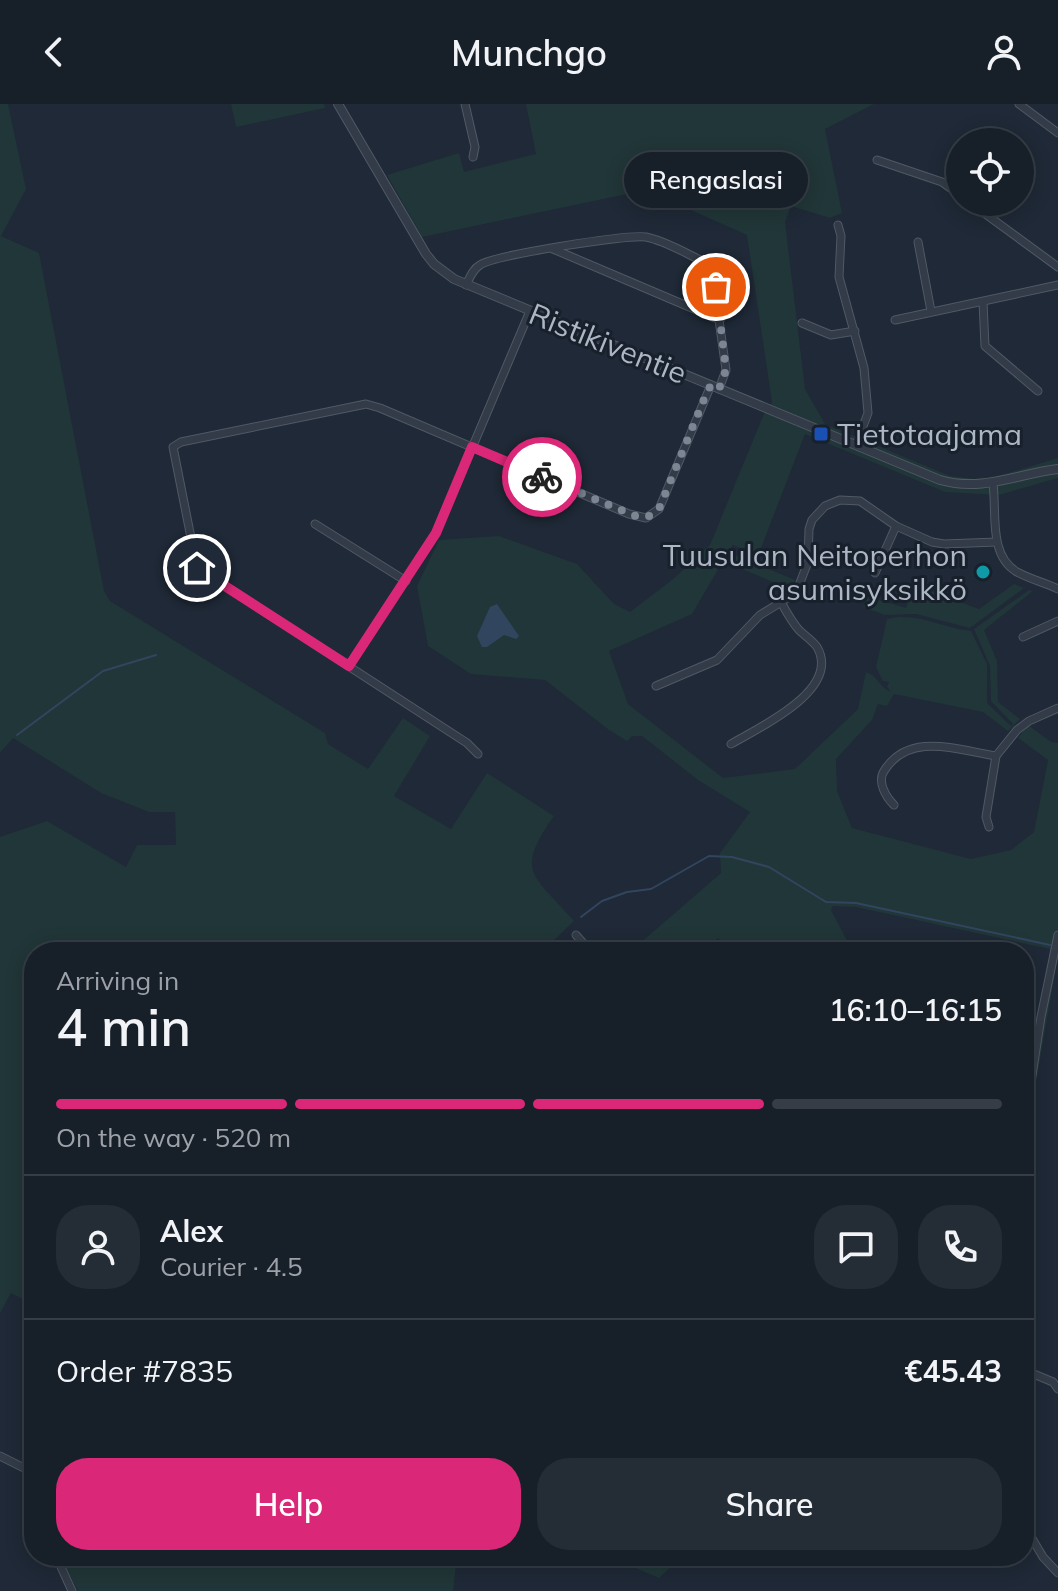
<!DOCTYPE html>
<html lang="en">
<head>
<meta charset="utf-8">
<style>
	:root { --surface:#171f29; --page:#242c35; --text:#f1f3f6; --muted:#9ea2a8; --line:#363d46; --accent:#db2777 }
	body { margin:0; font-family:Mulish,sans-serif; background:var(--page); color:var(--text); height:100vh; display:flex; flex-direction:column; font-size:30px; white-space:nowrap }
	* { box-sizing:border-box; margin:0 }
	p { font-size:26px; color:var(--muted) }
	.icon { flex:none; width:44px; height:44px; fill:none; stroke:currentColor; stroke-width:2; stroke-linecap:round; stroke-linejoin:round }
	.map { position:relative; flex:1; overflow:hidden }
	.drawer { position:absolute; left:24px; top:838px; width:1010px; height:624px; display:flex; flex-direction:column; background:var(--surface); border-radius:32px; box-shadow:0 4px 20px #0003,0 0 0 2px var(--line) }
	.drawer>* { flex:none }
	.fabs { position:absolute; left:946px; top:24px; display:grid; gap:16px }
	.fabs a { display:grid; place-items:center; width:88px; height:88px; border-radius:50%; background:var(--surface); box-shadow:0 4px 20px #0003,0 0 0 2px var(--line); font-size:40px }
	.pin { position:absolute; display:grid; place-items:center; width:68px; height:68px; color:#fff; margin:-34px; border:4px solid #fff; border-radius:50%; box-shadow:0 2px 8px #0007 }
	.courier { position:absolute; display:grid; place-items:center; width:80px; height:80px; margin:-40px; border:6px solid #db2777; border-radius:50%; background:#fff; color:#222; box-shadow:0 2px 10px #0007 }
	.bubble { position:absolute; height:56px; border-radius:28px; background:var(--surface); box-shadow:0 4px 20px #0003,0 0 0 2px var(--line); font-size:26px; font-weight:600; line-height:56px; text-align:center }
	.headline em { font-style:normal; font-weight:600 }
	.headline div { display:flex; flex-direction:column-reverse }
	.headline { display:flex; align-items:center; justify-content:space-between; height:136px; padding:0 32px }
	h1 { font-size:52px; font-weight:600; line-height:60px }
	.bar { display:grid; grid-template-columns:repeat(4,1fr); gap:12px 8px; align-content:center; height:96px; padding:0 32px }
	.bar i { height:10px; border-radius:6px; background:var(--line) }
	.bar .current { background:var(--accent) }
	.bar p { grid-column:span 4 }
	.line { display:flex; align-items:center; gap:20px; padding:0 32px; border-top:2px solid var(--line) }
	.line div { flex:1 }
	.round { display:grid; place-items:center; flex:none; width:84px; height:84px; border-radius:32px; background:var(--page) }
	.button { display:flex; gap:16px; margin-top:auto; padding:16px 32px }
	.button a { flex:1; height:92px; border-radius:32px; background:var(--accent); color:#fff; font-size:32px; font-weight:600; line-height:92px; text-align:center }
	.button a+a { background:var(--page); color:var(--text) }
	header { display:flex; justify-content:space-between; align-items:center; height:104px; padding:0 32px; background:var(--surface); font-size:36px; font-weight:600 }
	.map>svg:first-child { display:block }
	.green { fill:#213638 }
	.water { fill:#32455f }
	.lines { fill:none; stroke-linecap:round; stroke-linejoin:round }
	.stream { stroke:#32455f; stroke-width:2 }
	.minor-casing { stroke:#505966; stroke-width:9 }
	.tertiary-casing { stroke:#505966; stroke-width:10 }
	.minor { stroke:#323b47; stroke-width:7 }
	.tertiary { stroke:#323b47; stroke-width:8 }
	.done { stroke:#7b8593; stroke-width:8; stroke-dasharray:0 14.4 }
	.route { stroke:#db2777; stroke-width:10 }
	.transit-dot { fill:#1a4fb4; stroke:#18202c; stroke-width:3 }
	.culture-dot { fill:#0f9aa8; stroke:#18202c; stroke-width:3 }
	.labels { text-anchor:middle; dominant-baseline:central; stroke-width:6; stroke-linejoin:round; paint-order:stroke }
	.street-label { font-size:30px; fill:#acb6c5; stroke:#18202c }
	.poi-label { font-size:30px; fill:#acb6c5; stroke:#18202c; text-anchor:start }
</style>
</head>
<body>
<header><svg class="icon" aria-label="back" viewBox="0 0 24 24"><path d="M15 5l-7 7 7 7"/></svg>Munchgo<svg class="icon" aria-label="person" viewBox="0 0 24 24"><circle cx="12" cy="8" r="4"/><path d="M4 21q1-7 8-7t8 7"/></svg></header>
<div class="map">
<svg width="1058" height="1487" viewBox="0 0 1058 1487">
	<rect width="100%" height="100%" fill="#1f2937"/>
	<!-- green -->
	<g class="green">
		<path d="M0,0H8L26,85L1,132L39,149L104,487L110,497L325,629L328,640L368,665L403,614L430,632L394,692L451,725L487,669L554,712C514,769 533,770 574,817L542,848H34V1201L11,1189L0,1209V733L47,717L126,763L137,741H176L175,708H149L101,689L13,634L0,649Z"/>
		<polygon points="231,0 324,0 325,4 236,23"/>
		<path d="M526,0H874L825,25L842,109L830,114L791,102L785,118L805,285L825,320L950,372L974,375L995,373L1058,354V374L999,391L945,388L805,330L758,452L733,441L728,448L795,476L792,486L723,457L692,510L609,547L628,600L723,674L795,665L858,605L866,568C877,571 880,584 891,588L887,583L889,578L883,577L876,563L887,515C915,507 943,524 971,527L987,560V599L1011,622L1013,620L991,597L990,562L974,525L1029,486L1033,487L984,526L997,557L998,598L1020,615L1008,627L983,608L894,590L887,602L878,600L872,616L836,655L837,687L852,724L971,755L1011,746L1034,728L1048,656L1018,634L1028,621L1051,638L1058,639V852L1029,1019L1025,1031L1024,1010L1050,845L856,803L833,802L831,806L853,848H730L718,834L701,848H647L639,840L721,769L720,749L750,708L698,676L642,632H632L627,637L609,626L545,576L471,570L428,542L417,482L439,436L499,432L577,460L614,500L630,508L672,476L710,441L763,312L772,298L747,131L646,86L422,133L387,71L459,49L464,68L536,50Z"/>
		<polygon points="1014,480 1024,484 970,524 916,510 885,511 863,503 868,493 906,504 914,481 979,505"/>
		<polygon points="60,1452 457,1452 453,1487 78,1487"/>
		<polygon points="608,1452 682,1452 659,1474"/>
	</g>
	<!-- water -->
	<polygon class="water" points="497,500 519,532 516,535 504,531 487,543 482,543 477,532 490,503"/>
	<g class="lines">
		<!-- stream -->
		<g class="stream">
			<polyline points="17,631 103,567 156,551"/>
			<polyline points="581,813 602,797 627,788 651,785 709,752 732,753 769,763 826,798 856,799 1050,841"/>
		</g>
		<!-- minor casing -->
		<g class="minor-casing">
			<g id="minor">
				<polyline points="465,0 475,43 473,53"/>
				<polyline points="1019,0 1058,29"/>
				<polyline points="877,56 942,78 960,91"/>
				<polyline points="969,98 1058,163"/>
				<polyline points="838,121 841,132 839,173 864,264 868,309 856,341"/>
				<polyline points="918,138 931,207"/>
				<polyline points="553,145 720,216"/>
				<path d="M466,181C470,173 473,165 480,161C495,151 628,130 646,133C667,137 690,152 709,160L712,166L726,266L719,285"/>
				<polyline points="983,198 985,242 1038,287"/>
				<polyline points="895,216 1058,181"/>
				<polyline points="802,219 831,231 855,227"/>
				<path d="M993,380C997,408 988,451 1017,468C1030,475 1045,479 1058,485"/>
				<polyline points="315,420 406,477"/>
				<polyline points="875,469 896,422"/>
				<polyline points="1023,533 1058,517"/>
				<polyline points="349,562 436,429 530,207"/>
				<polyline points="656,582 717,556 760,511 796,489 808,458 809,425 812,416 825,402 840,396 860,397 896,422 932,438 944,440 997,438"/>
				<path d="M731,640C758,624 842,586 817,543C813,537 804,531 799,526C792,518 787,509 782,500"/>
				<polyline points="478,650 467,639 197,464 173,343 181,338 366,300 380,304 629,410 646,414 659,405 711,281"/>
				<path d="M894,701C886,693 877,678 884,667C909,627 957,646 996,652"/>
				<polyline points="989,723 986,713 996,652 1017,626 1029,617 1058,604"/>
				<polyline points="576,831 591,848"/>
				<polyline points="1024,1023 1041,913 1058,831"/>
				<polyline points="1024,1266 1053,1278 1058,1285"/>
				<polyline points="0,1352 34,1369"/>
				<polyline points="1024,1421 1043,1453 1058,1469"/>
				<polyline points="56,1452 72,1487"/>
			</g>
		</g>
		<!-- tertiary casing -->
		<g class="tertiary-casing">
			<path id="tertiary" d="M338,0L426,150L434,160L454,175L940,376C983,388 1017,370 1058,365"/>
		</g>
		<!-- minor -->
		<use href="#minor" class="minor"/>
		<!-- tertiary -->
		<use href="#tertiary" class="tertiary"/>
	</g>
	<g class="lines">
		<!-- done -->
		<path class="done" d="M542,373L638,413C647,414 652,412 659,405L707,288L711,281L719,285L726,266L716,183"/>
		<!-- route -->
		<polyline class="route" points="197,464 349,562 436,429 472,343 542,373"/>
	</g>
	<!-- markers -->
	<rect class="transit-dot" x="813" y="322" width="16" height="16" rx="4"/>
	<circle class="culture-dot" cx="983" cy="468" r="8"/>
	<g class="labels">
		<!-- street labels -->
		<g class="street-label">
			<text transform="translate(608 239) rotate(22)">Ristikiventie</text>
		</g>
		<!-- poi labels -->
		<g class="poi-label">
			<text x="837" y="330">Tietotaajama</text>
			<text x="967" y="451" text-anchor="end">Tuusulan Neitoperhon<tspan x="967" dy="34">asumisyksikkö</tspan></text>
		</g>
	</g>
</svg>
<div class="fabs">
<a><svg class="icon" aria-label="locate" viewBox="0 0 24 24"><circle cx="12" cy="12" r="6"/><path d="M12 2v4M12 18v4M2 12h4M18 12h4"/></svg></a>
</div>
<div class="pin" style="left:716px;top:183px;background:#ea580c"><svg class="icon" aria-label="bag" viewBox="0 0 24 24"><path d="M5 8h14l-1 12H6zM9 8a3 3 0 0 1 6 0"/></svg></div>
<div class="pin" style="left:197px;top:464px;background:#1f2937"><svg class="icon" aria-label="home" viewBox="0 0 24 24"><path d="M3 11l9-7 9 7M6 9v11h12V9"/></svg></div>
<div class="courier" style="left:542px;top:373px"><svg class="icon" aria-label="bike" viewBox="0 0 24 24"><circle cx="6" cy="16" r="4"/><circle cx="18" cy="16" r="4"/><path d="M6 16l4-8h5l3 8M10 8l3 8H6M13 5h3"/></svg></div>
<div class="bubble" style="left:624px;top:48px;width:184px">Rengaslasi</div>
<section class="drawer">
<div class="headline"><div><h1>4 min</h1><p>Arriving in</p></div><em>16:10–16:15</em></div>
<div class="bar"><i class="current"></i><i class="current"></i><i class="current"></i><i></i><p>On the way · 520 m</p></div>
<div class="line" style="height:144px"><a class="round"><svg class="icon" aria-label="person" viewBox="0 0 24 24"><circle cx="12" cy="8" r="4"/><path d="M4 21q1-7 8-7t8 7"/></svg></a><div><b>Alex</b><p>Courier · 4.5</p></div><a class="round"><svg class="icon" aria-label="chat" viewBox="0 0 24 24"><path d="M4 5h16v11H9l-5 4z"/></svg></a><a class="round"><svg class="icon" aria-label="phone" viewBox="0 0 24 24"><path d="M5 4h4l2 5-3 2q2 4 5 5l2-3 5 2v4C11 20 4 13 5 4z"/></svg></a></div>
<div class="line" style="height:104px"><div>Order #7835</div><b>€45.43</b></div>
<div class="button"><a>Help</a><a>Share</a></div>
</section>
</div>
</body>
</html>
